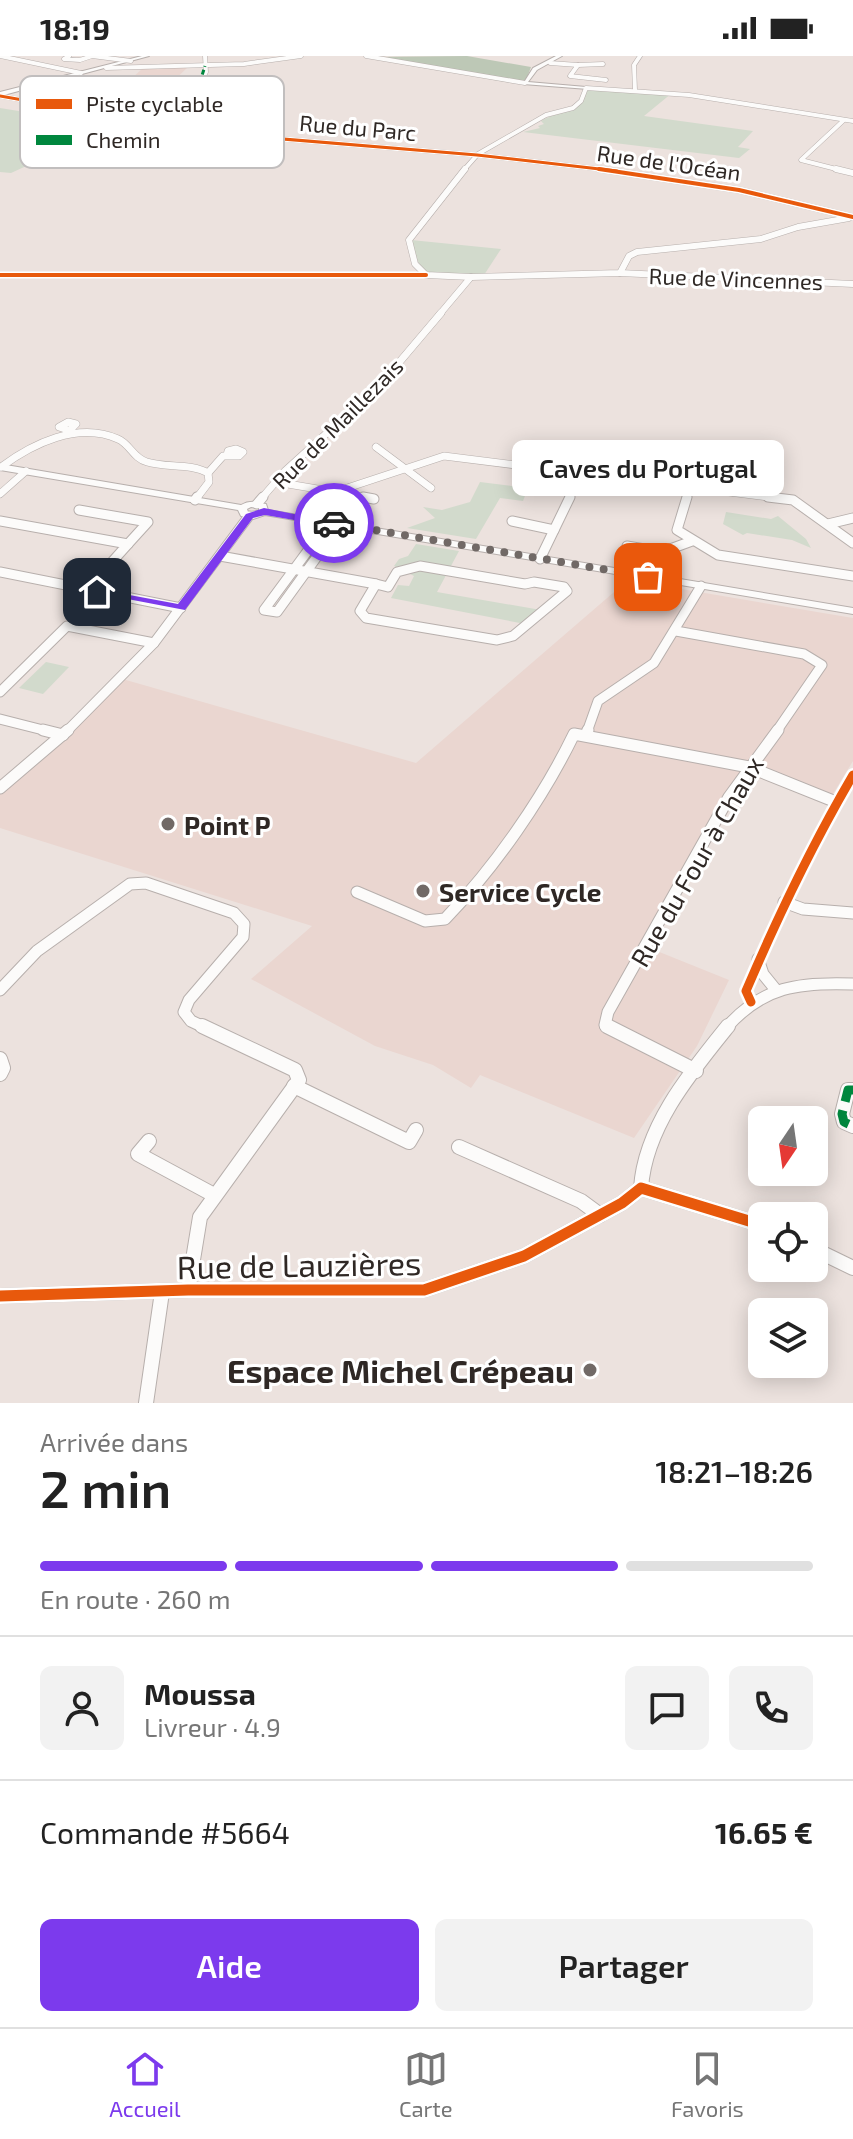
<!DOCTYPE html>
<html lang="fr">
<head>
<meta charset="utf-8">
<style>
	:root { --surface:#fff; --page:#f2f2f2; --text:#222; --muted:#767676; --line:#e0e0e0; --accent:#7c3aed }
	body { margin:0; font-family:"Exo 2",sans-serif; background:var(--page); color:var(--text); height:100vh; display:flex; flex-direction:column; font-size:30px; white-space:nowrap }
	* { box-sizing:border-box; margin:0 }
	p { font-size:26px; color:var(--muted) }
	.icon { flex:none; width:44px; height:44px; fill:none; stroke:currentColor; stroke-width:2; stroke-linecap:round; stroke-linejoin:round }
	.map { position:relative; height:1347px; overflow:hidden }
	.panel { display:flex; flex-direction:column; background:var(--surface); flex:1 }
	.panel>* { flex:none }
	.needle { width:52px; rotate:193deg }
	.tools { position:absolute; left:748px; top:1050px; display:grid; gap:16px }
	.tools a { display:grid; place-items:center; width:80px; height:80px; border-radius:12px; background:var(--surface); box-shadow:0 4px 20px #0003; font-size:40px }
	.pin { position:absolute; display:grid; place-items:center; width:68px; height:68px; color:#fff; margin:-34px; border-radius:16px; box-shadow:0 4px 12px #0006 }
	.courier { position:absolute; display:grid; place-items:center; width:80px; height:80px; margin:-40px; border:6px solid #7c3aed; border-radius:50%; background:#fff; color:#222; box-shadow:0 2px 10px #0007 }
	.bubble { position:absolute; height:56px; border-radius:12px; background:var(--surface); box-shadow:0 4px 20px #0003; font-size:26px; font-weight:600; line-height:56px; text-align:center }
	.headline em { font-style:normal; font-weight:600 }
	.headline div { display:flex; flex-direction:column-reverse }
	.headline { display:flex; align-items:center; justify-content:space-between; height:136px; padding:0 40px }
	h1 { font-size:52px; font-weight:600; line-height:60px }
	.bar { display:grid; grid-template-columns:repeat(4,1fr); gap:12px 8px; align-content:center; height:96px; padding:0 40px }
	.bar i { height:10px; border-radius:6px; background:var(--line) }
	.bar .active { background:var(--accent) }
	.bar p { grid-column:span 4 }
	.line { display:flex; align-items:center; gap:20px; padding:0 40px; border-top:2px solid var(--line) }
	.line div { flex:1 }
	.round { display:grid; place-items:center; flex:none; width:84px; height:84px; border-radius:12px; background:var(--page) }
	.primary-button { display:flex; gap:16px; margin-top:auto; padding:16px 40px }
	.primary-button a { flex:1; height:92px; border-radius:12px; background:var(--accent); color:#fff; font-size:32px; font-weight:600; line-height:92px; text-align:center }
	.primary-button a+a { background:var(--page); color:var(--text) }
	.status { display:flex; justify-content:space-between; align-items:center; height:56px; padding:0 40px; background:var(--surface); direction:ltr }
	.status svg { height:22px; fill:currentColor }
	.tab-bar { display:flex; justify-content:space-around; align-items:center; height:112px; border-top:2px solid var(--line); background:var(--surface); font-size:22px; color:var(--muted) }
	.tab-bar a { display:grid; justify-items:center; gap:4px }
	.tab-bar .active { color:var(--accent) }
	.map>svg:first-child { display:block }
	.built { fill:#ead6d0 }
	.green { fill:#d2dacc }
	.forest { fill:#bdc8b6 }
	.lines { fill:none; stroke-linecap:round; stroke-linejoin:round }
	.minor-far5-casing { stroke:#b7afac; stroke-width:5 }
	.minor-far4-casing { stroke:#b7afac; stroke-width:7 }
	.minor-far3-casing { stroke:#b7afac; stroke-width:8 }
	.minor-far2-casing { stroke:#b7afac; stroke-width:11 }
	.minor-far1-casing { stroke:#b7afac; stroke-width:13 }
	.minor-casing { stroke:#b7afac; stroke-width:16 }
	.tertiary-casing { stroke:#b7afac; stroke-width:2 }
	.minor-far5 { stroke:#fcfbfa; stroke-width:4 }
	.minor-far4 { stroke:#fcfbfa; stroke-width:6 }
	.minor-far3 { stroke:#fcfbfa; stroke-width:7 }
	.minor-far2 { stroke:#fcfbfa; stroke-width:9 }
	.minor-far1 { stroke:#fcfbfa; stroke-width:11 }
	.minor { stroke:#fcfbfa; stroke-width:14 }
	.tertiary { fill:#fcfbfa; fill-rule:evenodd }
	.quiet-far1 { stroke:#00873e; stroke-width:3; stroke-dasharray:5 3; stroke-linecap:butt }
	.quiet { stroke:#00873e; stroke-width:9; stroke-dasharray:17 9; stroke-linecap:butt }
	.cycleway-far3-casing { stroke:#fff; stroke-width:5 }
	.cycleway-far2-casing { stroke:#fff; stroke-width:7 }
	.cycleway-far1-casing { stroke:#fff; stroke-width:14 }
	.cycleway-casing { stroke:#fff; stroke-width:16 }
	.cycleway-far3 { stroke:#e8590c; stroke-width:3 }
	.cycleway-far2 { stroke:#e8590c; stroke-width:4 }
	.cycleway-far1 { stroke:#e8590c; stroke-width:9 }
	.cycleway { stroke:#e8590c; stroke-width:11 }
	.route { fill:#7c3aed }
	.done { stroke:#716966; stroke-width:8; stroke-dasharray:0 14.4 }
	.poi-dot { fill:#716966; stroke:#fff; stroke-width:3 }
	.labels { text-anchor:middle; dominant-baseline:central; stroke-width:6; stroke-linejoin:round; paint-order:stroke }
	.far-street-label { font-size:22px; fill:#2f2825; stroke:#fff }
	.poi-label { font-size:26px; font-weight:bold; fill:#2f2825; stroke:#fff; text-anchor:start }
	.street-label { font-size:26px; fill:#2f2825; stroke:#fff }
	.near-street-label { font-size:32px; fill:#2f2825; stroke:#fff }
	.near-poi-label { font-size:32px; font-weight:bold; fill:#2f2825; stroke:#fff; text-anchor:end }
	.key { fill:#fff; stroke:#c1bebe; stroke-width:2 }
	.key-label { font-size:22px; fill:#2f2825 }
</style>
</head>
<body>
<div class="status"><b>18:19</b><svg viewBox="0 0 49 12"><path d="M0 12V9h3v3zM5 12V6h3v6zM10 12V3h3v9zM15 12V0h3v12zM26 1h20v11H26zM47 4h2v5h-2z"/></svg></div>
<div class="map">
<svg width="853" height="1347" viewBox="0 0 853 1347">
	<rect width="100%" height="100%" fill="#ece2de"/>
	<!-- built -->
	<g class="built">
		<polygon points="188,11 171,27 128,26 143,12"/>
		<polygon points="628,524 853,562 853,705 828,746 767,722 747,724 667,860 652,893 729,924 697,990 634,1082 480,1019 471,1032 433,1009 375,990 251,923 312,870 0,772 0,737 102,647 119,622 416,707"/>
	</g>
	<!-- green -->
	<g class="green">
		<polygon points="55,25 127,26 122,33 179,36 171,41 112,36 77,52 20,42 26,39 16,35"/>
		<path d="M587,33L672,37L644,60L753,75L738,91L750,93L739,102L523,76L540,72L538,70L544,68L541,65C564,52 573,60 587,33Z"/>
		<polygon points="0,52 80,65 98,60 86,66 114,70 11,117 0,116"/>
		<polygon points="411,184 501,193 484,219 425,216 415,201"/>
		<polygon points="480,426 528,432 523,445 500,442 476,483 407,472 435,462 423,451 442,454 470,446"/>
		<polygon points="726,456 771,463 778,460 806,483 811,492 792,484 747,477 743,479 723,468"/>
		<polygon points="416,488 459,495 437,536 541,554 525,568 391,542 398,529 409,530 414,520 394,510 399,503 408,500"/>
		<polygon points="46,606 69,611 43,638 19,632"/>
	</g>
	<!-- forest -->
	<polygon class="forest" points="467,0 531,11 525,27 506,26 371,1"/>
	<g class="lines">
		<!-- minor-far5 casing -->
		<g class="minor-far5-casing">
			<g id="minor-far5">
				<polyline points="0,0 81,17"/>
				<polyline points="69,0 64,3 80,4 92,0 131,5"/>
				<polyline points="366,0 525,27"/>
				<polyline points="550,7 578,9 570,20 606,24"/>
				<polyline points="578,9 603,8"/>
				<polyline points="106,12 244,8 301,0"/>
				<polyline points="162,29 199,29 206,16 205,0"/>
				<polyline points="635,34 634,9 640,0"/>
				<polyline points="0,40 210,77 477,99 617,115"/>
				<polyline points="79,53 102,40 150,44"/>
				<polyline points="844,64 801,104 844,115"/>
				<polyline points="463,115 478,98 546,59 573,52 581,45 586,32 689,39 853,65"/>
			</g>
		</g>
		<!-- minor-far4 casing -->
		<g class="minor-far4-casing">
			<g id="minor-far4">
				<polyline points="465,113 409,184 415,208 426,219 471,221"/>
				<polyline points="599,113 739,134 853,161"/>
				<polyline points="836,113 853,117"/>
				<polyline points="620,217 853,228"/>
				<polyline points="439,259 471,221 620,217 629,200 637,196 761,183 798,171 849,162"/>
			</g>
		</g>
		<!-- minor-far3 casing -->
		<g class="minor-far3-casing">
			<g id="minor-far3">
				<polyline points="70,374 76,368 68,366 59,371 71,375"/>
				<polyline points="376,391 431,432"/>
				<path d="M1,411C32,388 78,365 118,383C130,388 133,402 147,406C166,412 191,407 208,417L209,426L196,443"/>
				<polyline points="208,417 223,400 239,400 243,396 236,393 228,395 227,399"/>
				<polyline points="276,426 335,436 444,400 784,443"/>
				<polyline points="337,436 374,443"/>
				<polyline points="0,438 26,415"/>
				<polyline points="261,443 285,415 380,329 441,257"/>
				<polyline points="569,443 581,417"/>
				<polyline points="686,443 690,431"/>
			</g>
		</g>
		<!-- minor-far2 casing -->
		<g class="minor-far2-casing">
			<g id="minor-far2">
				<polyline points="363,441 374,443"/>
				<polyline points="687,441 677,474 718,499 853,520"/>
				<polyline points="768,441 793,444 853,487"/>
				<polyline points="195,444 197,441"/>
				<polyline points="257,448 263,441"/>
				<polyline points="79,454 148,466 128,488"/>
				<polyline points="0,465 128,488 111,507 115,515 97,536"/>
				<polyline points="512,465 554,474"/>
				<polyline points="828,468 853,462"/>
				<polygon points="312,489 324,491 277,556 264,554"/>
				<polyline points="627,490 662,496 692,485"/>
				<polyline points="220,500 376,528"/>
				<polyline points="540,503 570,441"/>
				<polygon points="420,510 525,528 534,526 564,531 567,535 513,580 497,584 366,562 360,555 376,528 388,531 397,516"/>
				<polyline points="0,516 181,552"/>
				<polyline points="676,575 804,598 822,609 776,676"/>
				<polyline points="0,636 67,570 154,587"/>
				<polyline points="0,663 51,676"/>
				<polyline points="66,676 154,587 249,460"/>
				<polyline points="587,676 598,645 654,607 701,530"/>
			</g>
		</g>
		<!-- minor-far1 casing -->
		<g class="minor-far1-casing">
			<g id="minor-far1">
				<polyline points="43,674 63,679"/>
				<polyline points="586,679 588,674"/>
				<polyline points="0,732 68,674"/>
				<path d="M357,836L425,865L445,863C495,811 543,742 574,678L749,711L836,746"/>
				<polyline points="784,846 803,853 853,857"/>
				<polyline points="758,903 763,918 776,934"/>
				<polyline points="0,934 37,895 130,828 146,827 234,857 244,868 243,881 189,944 184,956 191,965 206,972"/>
				<path d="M751,946L746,935C778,860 812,789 853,719"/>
				<polyline points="609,972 605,969 608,956 729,741 778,674"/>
				<path d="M726,972C763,930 799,926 853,928"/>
			</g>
		</g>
		<!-- minor casing -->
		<g class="minor-casing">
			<g id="minor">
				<polyline points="607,970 696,1015"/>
				<polyline points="0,1003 3,1012 0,1018"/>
				<polyline points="294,1030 409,1086 416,1074"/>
				<polyline points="853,1034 848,1034 842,1058 844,1066 853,1070"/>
				<polyline points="149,1085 138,1098 214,1139"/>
				<polyline points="459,1091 581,1145 600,1159"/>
				<path d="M641,1132C645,1071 690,1017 728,970"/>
				<polyline points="814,1193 853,1212"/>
				<polyline points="188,1234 200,1161 299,1024 295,1014 202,970"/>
				<polyline points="0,1240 188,1234 424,1234 524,1200 622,1147 641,1132 762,1169"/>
				<polyline points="146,1347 162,1236"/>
			</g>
		</g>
		<!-- tertiary casing -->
		<g class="tertiary-casing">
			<g id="tertiary">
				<polygon points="142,0 149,0 0,40 0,36"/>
				<polygon points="556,0 562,0 537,14 528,26 586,31 588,33 523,28 533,12"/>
				<path d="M0,408L241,449C250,444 257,446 266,448L268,454L853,552V558L265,459L253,463L241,460L238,454L0,414ZM251,451L259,452V455L248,456L247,453Z"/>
			</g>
		</g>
		<!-- minor-far5 -->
		<use href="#minor-far5" class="minor-far5"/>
		<!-- minor-far4 -->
		<use href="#minor-far4" class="minor-far4"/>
		<!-- minor-far3 -->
		<use href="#minor-far3" class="minor-far3"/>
		<!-- minor-far2 -->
		<use href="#minor-far2" class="minor-far2"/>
		<!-- minor-far1 -->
		<use href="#minor-far1" class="minor-far1"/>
		<!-- minor -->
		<use href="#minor" class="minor"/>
		<!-- tertiary -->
		<use href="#tertiary" class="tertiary"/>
		<!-- quiet-far1 -->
		<g class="quiet-far1">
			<polyline points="162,29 199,29 205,10"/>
			<polyline points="79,53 102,40 150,44"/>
		</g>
		<!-- quiet -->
		<polyline class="quiet" points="853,1034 848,1034 842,1058 844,1066 853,1070"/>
		<!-- cycleway-far3 casing -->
		<g class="cycleway-far3-casing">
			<polyline id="cycleway-far3" points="0,40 210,77 477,99 617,115"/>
		</g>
		<!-- cycleway-far2 casing -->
		<g class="cycleway-far2-casing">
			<g id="cycleway-far2">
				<polyline points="599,113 739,134 853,161"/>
				<polyline points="0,219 426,219"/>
			</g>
		</g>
		<!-- cycleway-far1 casing -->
		<g class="cycleway-far1-casing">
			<path id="cycleway-far1" d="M751,946L746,935C778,860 812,789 853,719"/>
		</g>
		<!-- cycleway casing -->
		<g class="cycleway-casing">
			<polyline id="cycleway" points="0,1240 188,1234 424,1234 524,1200 622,1147 641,1132 762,1169"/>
		</g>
		<!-- cycleway-far3 -->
		<use href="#cycleway-far3" class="cycleway-far3"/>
		<!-- cycleway-far2 -->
		<use href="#cycleway-far2" class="cycleway-far2"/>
		<!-- cycleway-far1 -->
		<use href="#cycleway-far1" class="cycleway-far1"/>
		<!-- cycleway -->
		<use href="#cycleway" class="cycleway"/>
	</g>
	<!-- route -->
	<polygon class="route" points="264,452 339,467 334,471 265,459 253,462 185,554 91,536 97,533 178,548 246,458"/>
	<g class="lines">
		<!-- done -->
		<polyline class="done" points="334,467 648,521"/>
	</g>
	<!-- markers -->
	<g class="poi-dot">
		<circle cx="168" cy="768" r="8"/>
		<circle cx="423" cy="835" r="8"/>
		<circle cx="590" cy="1314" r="8"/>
	</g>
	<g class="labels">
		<!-- far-street labels -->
		<g class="far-street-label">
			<text transform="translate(358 71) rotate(5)">Rue du Parc</text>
			<text transform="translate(669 106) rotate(8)">Rue de l'Océan</text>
			<text transform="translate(736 222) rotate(2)">Rue de Vincennes</text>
			<text transform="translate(337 367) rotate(-45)">Rue de Maillezais</text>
		</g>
		<!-- poi labels -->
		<g class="poi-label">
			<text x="184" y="768">Point P</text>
			<text x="439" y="835">Service Cycle</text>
		</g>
		<!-- street labels -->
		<g class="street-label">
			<text transform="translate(696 805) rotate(-60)">Rue du Four à Chaux</text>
		</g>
		<!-- near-street labels -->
		<g class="near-street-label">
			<text transform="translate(299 1208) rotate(-1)">Rue de Lauzières</text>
		</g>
		<!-- near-poi labels -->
		<g class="near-poi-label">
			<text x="574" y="1314">Espace Michel Crépeau</text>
		</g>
	</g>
	<!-- legend -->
	<rect x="20" y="20" width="264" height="92" rx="12" class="key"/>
	<rect x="36" y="43" width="36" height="10" fill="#e8590c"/>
	<rect x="36" y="79" width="36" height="10" fill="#00873e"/>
	<g class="key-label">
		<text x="86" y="56">Piste cyclable</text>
		<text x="86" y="92">Chemin</text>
	</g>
</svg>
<div class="tools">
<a><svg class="needle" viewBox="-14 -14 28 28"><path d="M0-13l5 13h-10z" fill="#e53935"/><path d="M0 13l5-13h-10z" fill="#767676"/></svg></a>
<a><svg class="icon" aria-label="locate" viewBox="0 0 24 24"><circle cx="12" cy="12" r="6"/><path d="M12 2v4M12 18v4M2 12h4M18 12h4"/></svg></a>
<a><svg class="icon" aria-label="layers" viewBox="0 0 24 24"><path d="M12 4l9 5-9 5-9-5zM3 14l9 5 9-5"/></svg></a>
</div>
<div class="pin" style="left:648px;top:521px;background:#ea580c"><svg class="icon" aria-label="bag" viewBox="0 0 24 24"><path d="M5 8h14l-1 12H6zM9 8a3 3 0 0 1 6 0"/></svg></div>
<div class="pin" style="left:97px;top:536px;background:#1f2937"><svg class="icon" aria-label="home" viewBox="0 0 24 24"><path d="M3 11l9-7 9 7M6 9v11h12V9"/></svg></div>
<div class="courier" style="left:334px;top:467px"><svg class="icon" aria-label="car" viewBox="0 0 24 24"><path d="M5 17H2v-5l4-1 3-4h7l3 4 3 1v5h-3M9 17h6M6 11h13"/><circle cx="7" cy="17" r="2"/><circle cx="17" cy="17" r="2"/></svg></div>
<div class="bubble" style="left:512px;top:384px;width:272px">Caves du Portugal</div>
</div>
<section class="panel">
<div class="headline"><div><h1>2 min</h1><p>Arrivée dans</p></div><em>18:21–18:26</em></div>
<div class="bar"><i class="active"></i><i class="active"></i><i class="active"></i><i></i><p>En route · 260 m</p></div>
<div class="line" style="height:144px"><a class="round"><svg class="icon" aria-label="person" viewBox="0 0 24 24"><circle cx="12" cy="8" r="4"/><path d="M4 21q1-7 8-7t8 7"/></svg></a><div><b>Moussa</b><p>Livreur · 4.9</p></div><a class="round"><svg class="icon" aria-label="chat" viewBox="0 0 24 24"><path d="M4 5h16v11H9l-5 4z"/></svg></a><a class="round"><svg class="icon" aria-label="phone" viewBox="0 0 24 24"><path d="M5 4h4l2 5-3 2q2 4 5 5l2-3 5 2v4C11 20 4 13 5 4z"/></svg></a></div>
<div class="line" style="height:104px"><div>Commande #5664</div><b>16.65 €</b></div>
<div class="primary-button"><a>Aide</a><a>Partager</a></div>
</section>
<nav class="tab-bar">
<a class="active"><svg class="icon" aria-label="home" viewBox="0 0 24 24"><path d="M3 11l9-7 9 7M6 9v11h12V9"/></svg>Accueil</a>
<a><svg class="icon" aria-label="map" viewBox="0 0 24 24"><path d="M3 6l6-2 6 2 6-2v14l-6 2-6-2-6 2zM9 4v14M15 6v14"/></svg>Carte</a>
<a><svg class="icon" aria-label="saved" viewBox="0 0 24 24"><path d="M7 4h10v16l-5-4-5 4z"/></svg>Favoris</a>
</nav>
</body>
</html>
